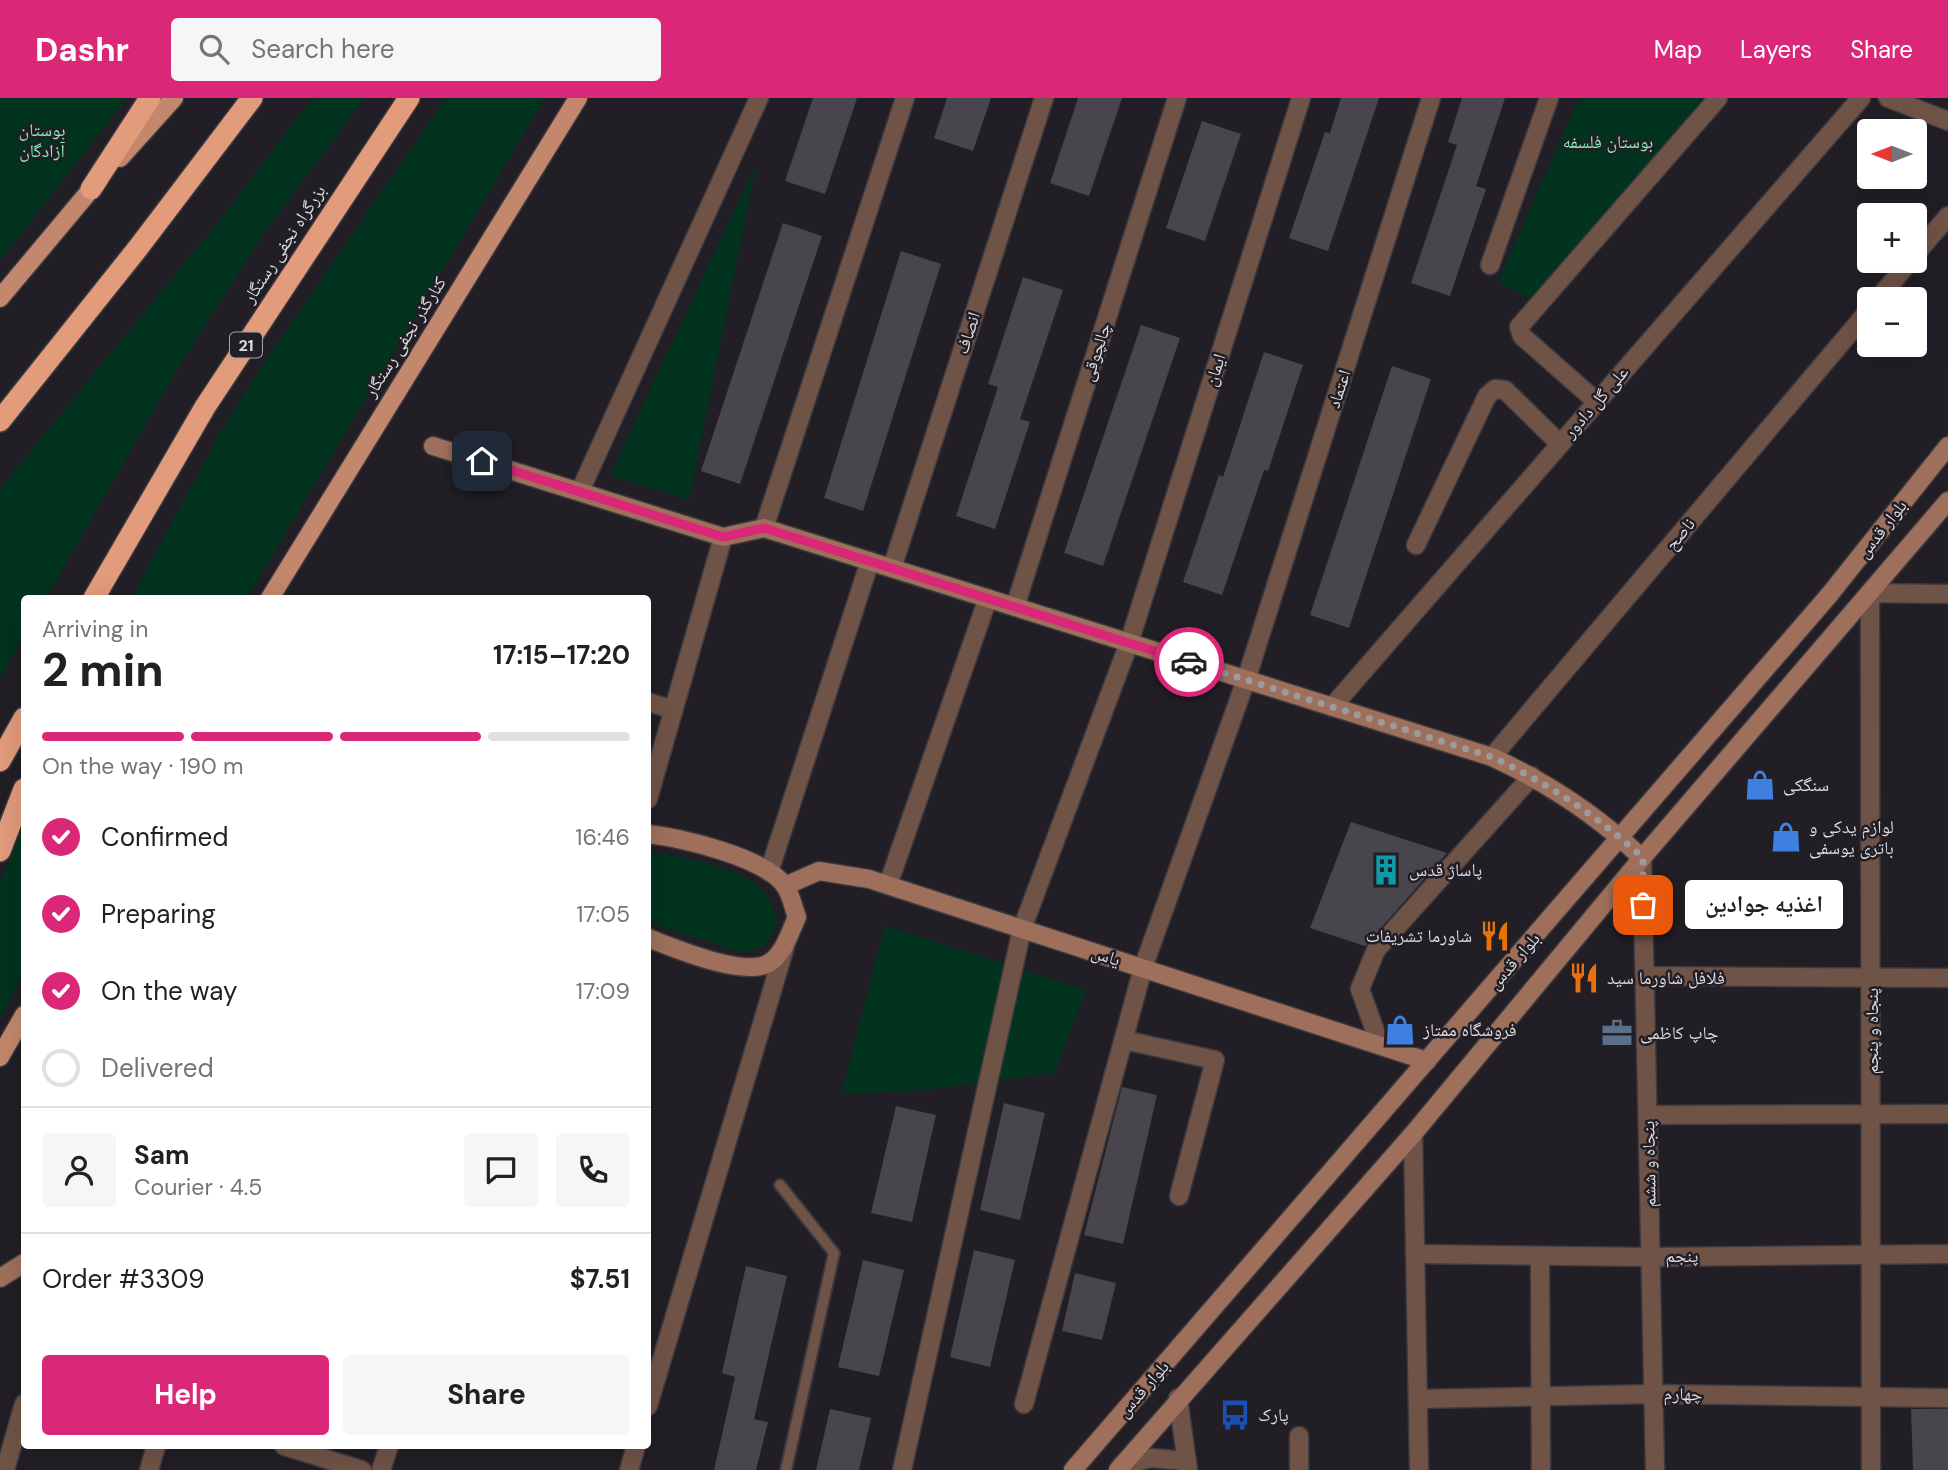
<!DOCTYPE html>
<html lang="en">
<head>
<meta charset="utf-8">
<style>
	:root { --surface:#fff; --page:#f6f6f6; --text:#202124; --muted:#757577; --line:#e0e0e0; --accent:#db2777 }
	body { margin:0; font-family:"DM Sans","Noto Naskh Arabic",sans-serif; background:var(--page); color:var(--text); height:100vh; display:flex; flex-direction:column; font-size:26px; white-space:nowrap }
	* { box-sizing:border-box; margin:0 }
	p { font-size:23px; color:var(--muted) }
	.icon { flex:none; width:38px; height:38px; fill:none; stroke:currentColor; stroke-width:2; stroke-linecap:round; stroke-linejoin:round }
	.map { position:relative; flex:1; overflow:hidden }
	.drawer { position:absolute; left:21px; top:497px; width:630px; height:854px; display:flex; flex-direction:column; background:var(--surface); border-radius:7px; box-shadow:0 7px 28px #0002 }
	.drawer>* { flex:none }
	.needle { width:46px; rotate:270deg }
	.buttons { position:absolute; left:1857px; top:21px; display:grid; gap:14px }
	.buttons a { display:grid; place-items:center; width:70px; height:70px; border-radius:7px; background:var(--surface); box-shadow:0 7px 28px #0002; font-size:35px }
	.pin { position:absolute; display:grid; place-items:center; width:60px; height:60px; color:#fff; margin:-30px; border-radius:14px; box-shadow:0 4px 10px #0006 }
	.courier { position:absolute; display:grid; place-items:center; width:70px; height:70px; margin:-35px; border:5px solid #db2777; border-radius:50%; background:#fff; color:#222; box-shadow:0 2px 9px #0007 }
	.bubble { position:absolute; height:49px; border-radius:7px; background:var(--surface); box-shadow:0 7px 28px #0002; font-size:23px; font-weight:700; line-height:49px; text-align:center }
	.headline em { font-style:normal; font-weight:700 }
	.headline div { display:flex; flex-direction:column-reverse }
	.headline { display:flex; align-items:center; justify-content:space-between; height:119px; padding:0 21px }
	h1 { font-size:46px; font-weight:700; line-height:52px }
	.bar { display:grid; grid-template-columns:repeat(4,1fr); gap:10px 7px; align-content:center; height:84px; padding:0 21px }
	.bar i { height:9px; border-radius:5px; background:var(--line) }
	.bar .selected { background:var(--accent) }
	.bar p { grid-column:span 4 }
	.line { display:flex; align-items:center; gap:18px; padding:0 21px; border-top:2px solid var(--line) }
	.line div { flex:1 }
	.round { display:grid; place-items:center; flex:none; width:74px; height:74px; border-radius:7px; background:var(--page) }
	ol { padding:0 21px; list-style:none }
	li { display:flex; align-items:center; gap:21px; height:77px }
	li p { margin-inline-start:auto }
	li .icon { padding:7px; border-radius:50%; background:var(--accent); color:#fff; stroke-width:4 }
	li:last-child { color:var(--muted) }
	li i { width:38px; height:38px; border:4px solid var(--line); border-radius:50% }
	.button { display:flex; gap:14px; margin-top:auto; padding:14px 21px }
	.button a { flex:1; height:80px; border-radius:7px; background:var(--accent); color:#fff; font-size:28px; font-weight:700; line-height:80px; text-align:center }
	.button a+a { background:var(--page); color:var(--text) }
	header { display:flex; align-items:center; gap:42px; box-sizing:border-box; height:98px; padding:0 35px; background:var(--accent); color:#fff }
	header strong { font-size:33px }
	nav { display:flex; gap:38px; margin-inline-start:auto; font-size:24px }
	.search { width:490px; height:63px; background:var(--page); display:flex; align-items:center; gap:18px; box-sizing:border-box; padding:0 24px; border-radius:7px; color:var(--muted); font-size:26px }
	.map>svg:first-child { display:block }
	.green { fill:#01331e }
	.building { fill:#49454d }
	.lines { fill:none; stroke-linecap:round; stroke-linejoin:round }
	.lane-casing { stroke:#3c393f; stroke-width:14 }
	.street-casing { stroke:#3c393f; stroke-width:21 }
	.secondary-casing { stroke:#3c393f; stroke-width:21 }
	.primary-casing { stroke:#3c393f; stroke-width:21 }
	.highway-casing { stroke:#3c393f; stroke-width:24 }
	.lane { stroke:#705347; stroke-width:10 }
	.street { stroke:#705347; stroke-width:18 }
	.secondary { stroke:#9e705c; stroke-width:18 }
	.primary { stroke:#c2876c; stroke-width:18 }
	.highway { stroke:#e29b7b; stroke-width:21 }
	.done { stroke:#9c9a9f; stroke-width:7; stroke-dasharray:0 12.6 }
	.route { stroke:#db2777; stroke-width:9 }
	.labels { text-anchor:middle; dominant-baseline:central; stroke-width:5; stroke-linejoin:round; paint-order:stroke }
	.shield { fill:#211e25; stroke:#a6a3a9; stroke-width:2 }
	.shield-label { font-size:16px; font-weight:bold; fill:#dfdce1 }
	.park-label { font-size:18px; fill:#87efb7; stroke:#211e25 }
	.street-label { font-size:18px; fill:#dfdce1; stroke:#211e25 }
	.poi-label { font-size:18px; fill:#dfdce1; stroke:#211e25; text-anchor:start }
</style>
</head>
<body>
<header>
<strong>Dashr</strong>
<div class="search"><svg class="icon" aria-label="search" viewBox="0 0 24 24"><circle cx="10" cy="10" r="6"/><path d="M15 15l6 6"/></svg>Search here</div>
<nav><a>Map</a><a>Layers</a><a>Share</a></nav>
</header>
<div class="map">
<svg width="1948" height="1372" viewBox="0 0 1948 1372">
	<rect width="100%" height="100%" fill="#211e25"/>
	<!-- green -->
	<g class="green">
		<polygon points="0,0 127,0 0,163"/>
		<polygon points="313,0 365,0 266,132 181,265 46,500 24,500 24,538 0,580 0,391 223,118"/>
		<polygon points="446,0 545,0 247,500 131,500 218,339 258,274"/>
		<polygon points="1579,0 1703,0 1533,202 1498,184"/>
		<polygon points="756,67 689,402 610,377"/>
		<polygon points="24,728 24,874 0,920 0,784"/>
		<path d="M648,753C682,761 749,767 768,800C773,807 775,817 778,825L767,846L744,855L648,824Z"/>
		<polygon points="885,828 1086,892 1055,975 924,992 841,996"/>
	</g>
	<!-- building -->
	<g class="building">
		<polygon points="813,0 857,0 825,96 785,83"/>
		<polygon points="947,0 991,0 973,53 934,40"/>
		<polygon points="1078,0 1122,0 1089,98 1050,85"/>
		<polygon points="1341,0 1379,0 1328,153 1289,140 1325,34 1330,35"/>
		<polygon points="1462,0 1505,0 1476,88 1486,91 1450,198 1411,185 1457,47 1448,44"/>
		<polygon points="1202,23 1241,36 1205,143 1166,130"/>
		<polygon points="783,125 822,138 740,386 701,373"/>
		<polygon points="901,153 941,166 863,413 824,400"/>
		<polygon points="1023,179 1063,192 1020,321 1030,324 995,431 956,418 998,289 988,286"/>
		<polygon points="1141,227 1180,240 1103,468 1064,455"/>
		<polygon points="1264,254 1303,267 1268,373 1264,372 1222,497 1183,484 1219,377 1223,379"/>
		<polygon points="1392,268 1431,281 1349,530 1310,517"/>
		<polygon points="1351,724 1447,755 1365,848 1310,830"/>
		<polygon points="1122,989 1157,997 1123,1146 1084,1137"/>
		<polygon points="1004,1005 1045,1015 1020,1122 980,1112"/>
		<polygon points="896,1008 936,1017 912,1124 871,1115"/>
		<polygon points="974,1152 1015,1162 990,1269 950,1259"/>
		<polygon points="863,1162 904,1172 879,1278 838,1269"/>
		<polygon points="746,1168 787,1178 754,1321 768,1324 756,1372 714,1372 735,1279 722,1275"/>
		<polygon points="1075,1175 1116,1185 1102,1242 1062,1233"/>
		<polygon points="830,1311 871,1320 859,1372 816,1372"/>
		<polygon points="1911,1311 1948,1311 1948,1372 1913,1372"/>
	</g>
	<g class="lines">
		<!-- lane casing -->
		<g class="lane-casing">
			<polyline id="lane" points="780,1087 834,1155 786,1372"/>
		</g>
		<!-- street casing -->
		<g class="street-casing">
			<g id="street">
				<polyline points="1888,0 1948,23"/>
				<polyline points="1914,158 1948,118"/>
				<polyline points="1490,167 1549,0"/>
				<polyline points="1878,201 1910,163"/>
				<polyline points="1597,304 1522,238 1519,229 1718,0"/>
				<polyline points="580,393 759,0"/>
				<polyline points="764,430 905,0"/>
				<polyline points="1416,447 1487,298 1495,291 1505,292 1560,346"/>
				<polyline points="892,470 1044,0"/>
				<polyline points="1015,509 1177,0"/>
				<polyline points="648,604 671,611"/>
				<polyline points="1332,609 1861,0"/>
				<polyline points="1492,659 1869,212"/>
				<polyline points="648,701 723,439"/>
				<polyline points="1642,760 1655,1372"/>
				<polyline points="769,774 870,463"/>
				<polyline points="888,787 988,500"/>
				<polyline points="1645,878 1948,880"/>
				<polyline points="1124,942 1215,962 1179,1098"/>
				<polyline points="1380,947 1360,891 1376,852 1532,678"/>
				<polyline points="1648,1017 1948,1016"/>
				<polyline points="1413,1036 1419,1372"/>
				<polyline points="1415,1156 1650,1159 1948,1156"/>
				<polyline points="1540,1158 1541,1372"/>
				<polyline points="1178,1300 1188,1372"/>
				<polyline points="1418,1301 1654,1296 1948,1300"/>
				<polyline points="1024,1306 1143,870 1246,582 1431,0"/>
				<polyline points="648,1308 785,849"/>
				<polyline points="1299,1338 1299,1372"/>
				<polyline points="284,1348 362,1372"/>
				<polyline points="1122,1367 1151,1360 1187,1363"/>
				<polyline points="5,1372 24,1306"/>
				<polyline points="149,1372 156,1348"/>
				<polyline points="381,1372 389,1348"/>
				<polyline points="629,1372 636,1348"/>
				<polyline points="902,1372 1022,831 1129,545 1301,0"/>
				<polyline points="1871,1372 1870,495 1948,496"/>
			</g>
		</g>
		<!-- secondary casing -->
		<g class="secondary-casing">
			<g id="secondary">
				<path d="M433,348L723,439L764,430L1492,659C1546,684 1599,719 1642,760"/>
				<path d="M648,736C681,740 765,759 785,788C791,796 793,809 797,819C790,834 784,856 769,865C744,880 674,850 648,840"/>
				<polyline points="785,788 819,773 869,781 1427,963"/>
				<polyline points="0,1180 24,1165"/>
				<polyline points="1073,1372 1830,496 1948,348"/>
				<polyline points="1118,1372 1413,1036 1642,760 1948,403"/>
			</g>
		</g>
		<!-- primary casing -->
		<g class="primary-casing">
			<g id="primary">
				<polyline points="120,60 174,0"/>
				<polyline points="0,200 98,83"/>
				<polyline points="270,500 578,0"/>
				<polyline points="0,959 24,917"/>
			</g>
		</g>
		<!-- highway casing -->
		<g class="highway-casing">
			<g id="highway">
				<polyline points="91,91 150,0"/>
				<polyline points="0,323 138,150 252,0"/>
				<polyline points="94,500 205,309 409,0"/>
				<polyline points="0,663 24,620"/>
				<polyline points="0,753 24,691"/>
			</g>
		</g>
		<!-- lane -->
		<use href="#lane" class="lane"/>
		<!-- street -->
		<use href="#street" class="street"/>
		<!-- secondary -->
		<use href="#secondary" class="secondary"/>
		<!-- primary -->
		<use href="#primary" class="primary"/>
		<!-- highway -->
		<use href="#highway" class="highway"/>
	</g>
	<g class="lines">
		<!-- done -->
		<path class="done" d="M1189,564L1492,659C1546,684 1599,719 1643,760V807"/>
		<!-- route -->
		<polyline class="route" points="482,363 723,439 764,430 1189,564"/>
	</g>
	<!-- icons -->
	<defs>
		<g id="shop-bare" transform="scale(2.415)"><path d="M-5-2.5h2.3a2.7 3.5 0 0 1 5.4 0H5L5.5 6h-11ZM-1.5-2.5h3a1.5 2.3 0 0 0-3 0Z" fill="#3f7fe0" stroke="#211e25" stroke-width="2.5" paint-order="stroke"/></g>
		<g id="building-bare" transform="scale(2.415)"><path d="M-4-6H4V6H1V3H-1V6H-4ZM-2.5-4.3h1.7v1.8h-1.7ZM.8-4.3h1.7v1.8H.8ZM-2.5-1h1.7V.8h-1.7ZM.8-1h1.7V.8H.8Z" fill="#0f9aa8" stroke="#211e25" stroke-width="2.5" paint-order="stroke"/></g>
		<g id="restaurant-bare" transform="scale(2.415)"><path d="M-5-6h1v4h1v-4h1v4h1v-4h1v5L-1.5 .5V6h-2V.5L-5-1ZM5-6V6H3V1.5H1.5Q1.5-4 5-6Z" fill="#e8710a" stroke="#211e25" stroke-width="2.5" paint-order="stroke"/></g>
		<g id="office-bare" transform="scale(2.415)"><path d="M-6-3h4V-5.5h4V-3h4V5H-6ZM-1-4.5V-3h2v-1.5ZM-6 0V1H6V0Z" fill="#5c6f8a" stroke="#211e25" stroke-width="2.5" paint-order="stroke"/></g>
		<g id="bus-bare" transform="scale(2.415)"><path d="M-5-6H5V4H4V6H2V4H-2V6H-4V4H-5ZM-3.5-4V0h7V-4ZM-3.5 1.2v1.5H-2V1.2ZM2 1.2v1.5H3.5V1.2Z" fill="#1a4fb4" stroke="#211e25" stroke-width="2.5" paint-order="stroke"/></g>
	</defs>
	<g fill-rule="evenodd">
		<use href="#shop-bare" x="1760" y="687"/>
		<use href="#shop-bare" x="1786" y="739"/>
		<use href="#building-bare" x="1386" y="772"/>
		<use href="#restaurant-bare" x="1495" y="838"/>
		<use href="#restaurant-bare" x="1584" y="880"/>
		<use href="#shop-bare" x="1400" y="932"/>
		<use href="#office-bare" x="1617" y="935"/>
		<use href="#bus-bare" x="1235" y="1317"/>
	</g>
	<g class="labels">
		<!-- shield labels -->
		<rect class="shield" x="230" y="234.5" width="32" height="25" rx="5"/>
		<g class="shield-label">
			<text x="246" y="247">21</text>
		</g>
		<!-- park labels -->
		<g class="park-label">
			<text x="42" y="32">بوستان<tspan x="42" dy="21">آزادگان</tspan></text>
			<text x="1608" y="44">بوستان فلسفه</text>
		</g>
		<!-- street labels -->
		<g class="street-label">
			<text transform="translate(284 146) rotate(-57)">بزرگراه نجفی رستگار</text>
			<text transform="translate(968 235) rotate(-72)">انصاف</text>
			<text transform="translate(405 239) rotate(-58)">کنارگذر نجفی رستگار</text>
			<text transform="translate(1096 254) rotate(-72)">چالچوقی</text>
			<text transform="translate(1215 272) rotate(-72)">ایمان</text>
			<text transform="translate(1339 291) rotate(-72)">اعتماد</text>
			<text transform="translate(1596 304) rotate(-49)">علی گل دادور</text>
			<text transform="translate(1882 431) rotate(-52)">بلوار قدس</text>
			<text transform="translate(1680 436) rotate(-50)">ناصح</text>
			<text transform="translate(1106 858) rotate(18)">یاس</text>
			<text transform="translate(1514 863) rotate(-49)">بلوار قدس</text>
			<text transform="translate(1872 933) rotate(-90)">پنجاه و پنجم</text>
			<text transform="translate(1649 1066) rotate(-91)">پنجاه و ششم</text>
			<text x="1682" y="1158">پنجم</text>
			<text transform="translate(1143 1291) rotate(-49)">بلوار قدس</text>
			<text transform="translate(1683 1296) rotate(1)">چهارم</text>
		</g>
		<!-- poi labels -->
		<g class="poi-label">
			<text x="1783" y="687">سنگکی</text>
			<text x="1809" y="729">لوازم یدکی و<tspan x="1809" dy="21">باتری یوسفی</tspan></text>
			<text x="1409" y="772">پاساژ قدس</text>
			<text x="1472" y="838" text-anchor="end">شاورما تشریفات</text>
			<text x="1607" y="880">فلافل شاورما سید</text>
			<text x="1423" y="932">فروشگاه ممتاز</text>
			<text x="1640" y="935">چاپ كاظمى</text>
			<text x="1258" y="1317">پارک</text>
		</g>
	</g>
</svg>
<div class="buttons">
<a><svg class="needle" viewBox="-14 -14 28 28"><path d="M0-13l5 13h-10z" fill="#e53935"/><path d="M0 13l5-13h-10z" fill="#757577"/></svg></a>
<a>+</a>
<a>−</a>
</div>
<div class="pin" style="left:1643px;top:807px;background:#ea580c"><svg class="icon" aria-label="bag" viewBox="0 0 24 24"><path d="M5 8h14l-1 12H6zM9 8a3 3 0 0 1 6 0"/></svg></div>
<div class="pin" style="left:482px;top:363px;background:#1f2937"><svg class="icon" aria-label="home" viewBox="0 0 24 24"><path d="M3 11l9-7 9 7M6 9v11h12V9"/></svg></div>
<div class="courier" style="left:1189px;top:564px"><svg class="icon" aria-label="car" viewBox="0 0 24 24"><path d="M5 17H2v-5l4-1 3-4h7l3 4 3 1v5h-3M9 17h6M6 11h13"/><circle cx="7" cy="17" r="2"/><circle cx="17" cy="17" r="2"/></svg></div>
<div class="bubble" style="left:1685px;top:782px;width:158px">اغذیه جوادین</div>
<section class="drawer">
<div class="headline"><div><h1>2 min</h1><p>Arriving in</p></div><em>17:15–17:20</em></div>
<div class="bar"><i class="selected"></i><i class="selected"></i><i class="selected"></i><i></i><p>On the way · 190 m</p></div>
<ol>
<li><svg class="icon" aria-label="check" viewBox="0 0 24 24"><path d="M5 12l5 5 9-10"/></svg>Confirmed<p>16:46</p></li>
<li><svg class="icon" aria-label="check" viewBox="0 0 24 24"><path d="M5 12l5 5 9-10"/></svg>Preparing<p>17:05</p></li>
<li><svg class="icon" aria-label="check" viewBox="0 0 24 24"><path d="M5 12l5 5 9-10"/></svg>On the way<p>17:09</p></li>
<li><i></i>Delivered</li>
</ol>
<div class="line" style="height:126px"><a class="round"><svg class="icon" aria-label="person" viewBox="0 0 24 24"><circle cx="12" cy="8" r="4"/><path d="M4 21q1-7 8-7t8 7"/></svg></a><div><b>Sam</b><p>Courier · 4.5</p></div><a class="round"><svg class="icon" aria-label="chat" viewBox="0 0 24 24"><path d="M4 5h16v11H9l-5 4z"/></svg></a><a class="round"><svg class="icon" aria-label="phone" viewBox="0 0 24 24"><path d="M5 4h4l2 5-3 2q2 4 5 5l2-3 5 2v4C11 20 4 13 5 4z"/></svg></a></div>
<div class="line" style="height:91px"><div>Order #3309</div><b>$7.51</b></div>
<div class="button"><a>Help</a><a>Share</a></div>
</section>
</div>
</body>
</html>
